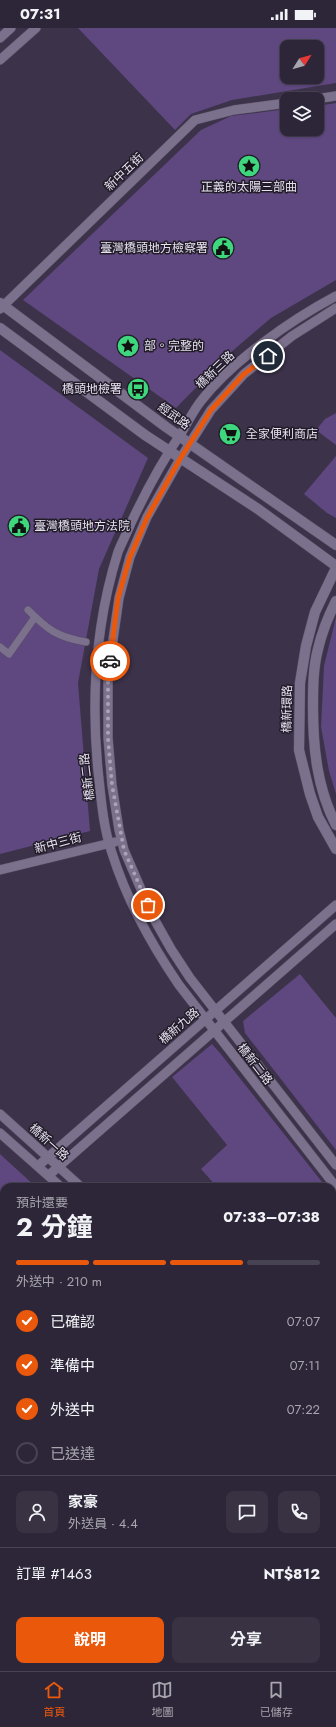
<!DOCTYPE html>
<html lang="zh-TW">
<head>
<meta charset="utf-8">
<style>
	:root { --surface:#2d2638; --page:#393243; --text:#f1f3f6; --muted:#a7a5ae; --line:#484353; --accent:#ea580c }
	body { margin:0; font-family:Jost,"Noto Sans TC",sans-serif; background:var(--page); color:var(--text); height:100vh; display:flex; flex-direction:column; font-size:15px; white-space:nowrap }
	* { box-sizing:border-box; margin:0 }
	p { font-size:13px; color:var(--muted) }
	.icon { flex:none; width:22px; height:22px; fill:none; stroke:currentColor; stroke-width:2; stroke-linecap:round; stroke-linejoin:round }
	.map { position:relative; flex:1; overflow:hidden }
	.details { position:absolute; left:0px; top:1155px; width:336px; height:488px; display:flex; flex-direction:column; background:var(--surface); border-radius:12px 12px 0 0; box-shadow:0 1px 3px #0004,0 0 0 1px var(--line) }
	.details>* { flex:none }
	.needle { width:26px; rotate:53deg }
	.tools { position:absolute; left:280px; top:12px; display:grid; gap:8px }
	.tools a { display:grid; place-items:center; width:44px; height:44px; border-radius:8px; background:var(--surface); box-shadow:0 1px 3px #0004,0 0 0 1px var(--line); font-size:20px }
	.pin { position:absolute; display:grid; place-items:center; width:34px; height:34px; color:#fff; margin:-17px; border:2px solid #fff; border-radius:50%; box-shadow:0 1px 4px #0007 }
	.courier { position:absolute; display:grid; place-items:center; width:40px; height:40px; margin:-20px; border:3px solid #ea580c; border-radius:50%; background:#fff; color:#222; box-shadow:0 1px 5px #0007 }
	.overview em { font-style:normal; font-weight:700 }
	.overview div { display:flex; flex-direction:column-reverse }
	.overview { display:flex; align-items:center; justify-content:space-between; height:68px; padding:0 16px }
	h1 { font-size:26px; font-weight:700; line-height:30px }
	.bar { display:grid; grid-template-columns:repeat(4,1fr); gap:6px 4px; align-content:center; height:48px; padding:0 16px }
	.bar i { height:5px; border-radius:3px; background:var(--line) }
	.bar .active { background:var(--accent) }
	.bar p { grid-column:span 4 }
	.line { display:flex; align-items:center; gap:10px; padding:0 16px; border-top:1px solid var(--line) }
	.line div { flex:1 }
	.round { display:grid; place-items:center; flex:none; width:42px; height:42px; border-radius:8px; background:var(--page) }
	ol { padding:0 16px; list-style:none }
	li { display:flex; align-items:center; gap:12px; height:44px }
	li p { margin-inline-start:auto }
	li .icon { padding:4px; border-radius:50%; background:var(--accent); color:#fff; stroke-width:4 }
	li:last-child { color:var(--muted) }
	li i { width:22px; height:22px; border:2px solid var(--line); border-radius:50% }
	.cta { display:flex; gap:8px; margin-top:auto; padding:8px 16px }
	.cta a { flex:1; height:46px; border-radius:8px; background:var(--accent); color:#fff; font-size:16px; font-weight:700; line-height:46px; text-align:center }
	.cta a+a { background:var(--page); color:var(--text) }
	.status { display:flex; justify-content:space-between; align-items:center; height:28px; padding:0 20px; background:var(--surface); direction:ltr }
	.status svg { height:11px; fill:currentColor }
	.tabs { display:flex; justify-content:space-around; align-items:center; height:56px; border-top:1px solid var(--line); background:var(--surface); font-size:11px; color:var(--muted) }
	.tabs a { display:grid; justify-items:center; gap:2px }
	.tabs .active { color:var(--accent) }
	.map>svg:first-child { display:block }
	.green { fill:#5f477f; fill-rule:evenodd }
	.water { fill:#2a064a }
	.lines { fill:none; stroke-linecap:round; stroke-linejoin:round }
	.pedestrian-casing { stroke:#5a5166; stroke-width:8 }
	.minor-casing { stroke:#5a5166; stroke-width:10 }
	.tertiary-casing { stroke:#5a5166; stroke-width:11 }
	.pedestrian { stroke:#7c718d; stroke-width:7 }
	.minor { stroke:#7c718d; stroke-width:9 }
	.tertiary { stroke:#7c718d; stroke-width:10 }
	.done { stroke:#aaa3b6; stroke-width:4; stroke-dasharray:0 7.2 }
	.route { stroke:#ea580c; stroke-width:5 }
	.labels { text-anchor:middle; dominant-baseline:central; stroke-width:3; stroke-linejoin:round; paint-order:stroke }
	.street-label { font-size:12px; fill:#e6e0f0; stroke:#211c28 }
	.poi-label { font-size:12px; fill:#e6e0f0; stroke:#211c28; text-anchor:start }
</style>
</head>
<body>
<div class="status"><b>07:31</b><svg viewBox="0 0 49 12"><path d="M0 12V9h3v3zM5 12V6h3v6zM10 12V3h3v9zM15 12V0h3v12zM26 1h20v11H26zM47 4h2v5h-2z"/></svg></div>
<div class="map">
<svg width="336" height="1643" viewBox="0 0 336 1643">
	<rect width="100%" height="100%" fill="#3c324a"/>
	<!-- green -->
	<g class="green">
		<path d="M78,0H336V55L232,72L191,86L175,102ZM287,19H317V49H287Z"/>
		<polygon points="336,75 336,252 271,290 230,325 176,380 23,272 201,102 231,88 287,81 287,101 317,101 317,78"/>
		<polygon points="0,322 148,430 99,541 78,655 90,803 0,826"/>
		<polygon points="336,385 336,417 316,402 325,391"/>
		<polygon points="336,428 336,490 327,485 304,466"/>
		<polygon points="336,589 336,766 329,743 321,699 324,638"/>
		<polygon points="300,946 336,990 336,1122 245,1005 243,993"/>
		<polygon points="212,1016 220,1025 326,1159 217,1159 201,1141 227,1117 172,1049"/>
		<polygon points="0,1126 36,1159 4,1159 4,1639 332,1639 332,1452 336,1457 336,1643 0,1643"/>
		<polygon points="332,1167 336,1172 336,1340 332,1344"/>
		<polygon points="336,1370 336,1391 332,1388 332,1373"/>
	</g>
	<!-- water -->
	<polygon class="water" points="332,1600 336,1603 336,1643 307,1643 303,1639 332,1639"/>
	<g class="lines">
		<!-- pedestrian casing -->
		<g class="pedestrian-casing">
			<g id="pedestrian">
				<path d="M28,582C48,602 57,609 86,614"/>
				<polyline points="0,619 9,626 35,589"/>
			</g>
		</g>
		<!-- minor casing -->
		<g class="minor-casing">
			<g id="minor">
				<polyline points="0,10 11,0"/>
				<polyline points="0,32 36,0"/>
				<polyline points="316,71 336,68"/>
				<path d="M336,268C291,292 232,333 201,373C193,383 188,394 182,404C162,433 146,463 131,495C127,505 122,514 118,524C96,594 91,670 98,742C101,770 103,799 112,825C127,873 151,916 179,957L336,1159"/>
				<polyline points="336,280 292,308 244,346 211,382 180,431 147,489 130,529 119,570 108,647 108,710 112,757 119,802 124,822 153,889 171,921 190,950 336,1137"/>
				<polyline points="0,281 195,92 234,82 287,75"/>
				<polyline points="0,842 115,814"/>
				<polyline points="0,1086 81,1159"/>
				<polyline points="0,1105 61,1159"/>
				<polyline points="38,1138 336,877"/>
				<polyline points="49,1147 336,896"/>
				<polyline points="332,1358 336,1355"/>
				<polyline points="332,1408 336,1412"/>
				<polyline points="332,1427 336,1432"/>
			</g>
		</g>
		<!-- tertiary casing -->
		<g class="tertiary-casing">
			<g id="tertiary">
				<polyline points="0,275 166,399 336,517"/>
				<polyline points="0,300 145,407 258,481 336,538"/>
				<polyline points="336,540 315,584 306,618 300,655 299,722 310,766 318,789 336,821"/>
				<path d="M336,573C328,589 322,604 318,621C313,640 313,660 313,679C313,720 317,760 336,797"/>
			</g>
		</g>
		<!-- pedestrian -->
		<use href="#pedestrian" class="pedestrian"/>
		<!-- minor -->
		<use href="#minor" class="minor"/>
		<!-- tertiary -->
		<use href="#tertiary" class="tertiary"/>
	</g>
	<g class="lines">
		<!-- done -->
		<polyline class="done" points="110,633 108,647 108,710 112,757 124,822 148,877"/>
		<!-- route -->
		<polyline class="route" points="110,633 118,570 130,529 147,490 180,431 211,382 244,346 268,328"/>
	</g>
	<!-- icons -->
	<defs>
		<g id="sight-disc" transform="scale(1.15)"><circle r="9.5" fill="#3ed77d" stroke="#211c28"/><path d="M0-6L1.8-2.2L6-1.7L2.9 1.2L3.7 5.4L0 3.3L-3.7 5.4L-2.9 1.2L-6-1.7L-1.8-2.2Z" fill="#111"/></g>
		<g id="civic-disc" transform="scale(1.15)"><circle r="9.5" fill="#3ed77d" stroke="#211c28"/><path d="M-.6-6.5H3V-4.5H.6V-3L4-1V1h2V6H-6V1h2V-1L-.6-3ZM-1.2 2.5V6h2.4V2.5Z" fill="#111"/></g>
		<g id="bus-disc" transform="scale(1.15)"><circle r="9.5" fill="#3ed77d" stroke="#211c28"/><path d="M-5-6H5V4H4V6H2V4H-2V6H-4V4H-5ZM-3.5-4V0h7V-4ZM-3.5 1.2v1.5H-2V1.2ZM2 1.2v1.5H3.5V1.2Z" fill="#111"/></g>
		<g id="supermarket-disc" transform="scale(1.15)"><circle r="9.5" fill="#3ed77d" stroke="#211c28"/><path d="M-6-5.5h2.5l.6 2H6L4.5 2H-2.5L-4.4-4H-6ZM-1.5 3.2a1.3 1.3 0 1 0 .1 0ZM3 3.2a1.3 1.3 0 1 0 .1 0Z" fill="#111"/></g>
	</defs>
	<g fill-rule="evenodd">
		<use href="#sight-disc" x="249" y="138"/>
		<use href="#civic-disc" x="223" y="220"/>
		<use href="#sight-disc" x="128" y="318"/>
		<use href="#bus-disc" x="138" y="361"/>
		<use href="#supermarket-disc" x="230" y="406"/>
		<use href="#civic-disc" x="19" y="498"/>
	</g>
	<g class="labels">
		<!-- street labels -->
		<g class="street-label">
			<text transform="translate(124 144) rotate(-44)">新中五街</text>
			<text transform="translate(215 342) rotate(-44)">橋新三路</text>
			<text transform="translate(174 388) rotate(36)">經武路</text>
			<text transform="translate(287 681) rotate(-89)">橋新環路</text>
			<text transform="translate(87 749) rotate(-97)">橋新二路</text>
			<text transform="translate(58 815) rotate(-15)">新中三街</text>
			<text transform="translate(179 998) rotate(-41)">橋新九路</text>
			<text transform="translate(255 1036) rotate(52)">橋新二路</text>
			<text transform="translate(49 1114) rotate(42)">橋新一路</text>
		</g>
		<!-- poi labels -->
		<g class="poi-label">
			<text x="249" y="159" text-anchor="middle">正義的太陽三部曲</text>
			<text x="208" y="220" text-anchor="end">臺灣橋頭地方檢察署</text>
			<text x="144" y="318">部。完整的</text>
			<text x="122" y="361" text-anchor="end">橋頭地檢署</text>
			<text x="246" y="406">全家便利商店</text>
			<text x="34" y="498">臺灣橋頭地方法院</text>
		</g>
	</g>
</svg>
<div class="tools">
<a><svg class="needle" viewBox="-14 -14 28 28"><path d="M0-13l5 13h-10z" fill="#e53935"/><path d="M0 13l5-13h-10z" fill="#a7a5ae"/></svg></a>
<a><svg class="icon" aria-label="layers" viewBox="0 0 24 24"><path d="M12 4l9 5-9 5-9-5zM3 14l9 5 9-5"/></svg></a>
</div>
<div class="pin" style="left:148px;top:877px;background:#ea580c"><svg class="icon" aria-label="bag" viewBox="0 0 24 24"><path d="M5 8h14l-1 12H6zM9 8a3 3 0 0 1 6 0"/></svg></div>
<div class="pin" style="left:268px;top:328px;background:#1f2937"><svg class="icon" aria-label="home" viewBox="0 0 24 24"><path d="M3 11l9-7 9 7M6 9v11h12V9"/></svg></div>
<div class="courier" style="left:110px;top:633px"><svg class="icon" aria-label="car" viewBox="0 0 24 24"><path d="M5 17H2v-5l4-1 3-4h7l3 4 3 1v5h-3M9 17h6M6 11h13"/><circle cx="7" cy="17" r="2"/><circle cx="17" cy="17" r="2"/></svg></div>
<section class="details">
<div class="overview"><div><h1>2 分鐘</h1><p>預計還要</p></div><em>07:33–07:38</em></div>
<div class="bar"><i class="active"></i><i class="active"></i><i class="active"></i><i></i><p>外送中 · 210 m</p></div>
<ol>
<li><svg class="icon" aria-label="check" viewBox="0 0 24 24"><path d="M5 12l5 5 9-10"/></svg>已確認<p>07:07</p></li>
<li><svg class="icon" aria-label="check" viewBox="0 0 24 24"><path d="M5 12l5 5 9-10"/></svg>準備中<p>07:11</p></li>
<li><svg class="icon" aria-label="check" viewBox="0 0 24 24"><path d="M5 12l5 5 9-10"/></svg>外送中<p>07:22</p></li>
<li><i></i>已送達</li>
</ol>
<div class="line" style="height:72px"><a class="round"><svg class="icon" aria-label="person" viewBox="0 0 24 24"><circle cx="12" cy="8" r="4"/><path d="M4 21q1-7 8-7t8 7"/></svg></a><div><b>家豪</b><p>外送員 · 4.4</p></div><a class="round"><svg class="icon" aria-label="chat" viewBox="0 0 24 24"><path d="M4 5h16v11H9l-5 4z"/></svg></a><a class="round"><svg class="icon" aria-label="phone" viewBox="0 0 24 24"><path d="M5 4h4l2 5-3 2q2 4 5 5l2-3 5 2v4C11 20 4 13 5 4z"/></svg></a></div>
<div class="line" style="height:52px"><div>訂單 #1463</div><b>NT$812</b></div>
<div class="cta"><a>說明</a><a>分享</a></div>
</section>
</div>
<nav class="tabs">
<a class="active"><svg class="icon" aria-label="home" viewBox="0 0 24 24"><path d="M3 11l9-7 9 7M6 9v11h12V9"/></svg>首頁</a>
<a><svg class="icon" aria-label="map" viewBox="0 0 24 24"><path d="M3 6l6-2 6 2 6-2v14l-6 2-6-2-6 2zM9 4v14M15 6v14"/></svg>地圖</a>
<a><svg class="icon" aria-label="saved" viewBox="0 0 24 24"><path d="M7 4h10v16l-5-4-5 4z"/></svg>已儲存</a>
</nav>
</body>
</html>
